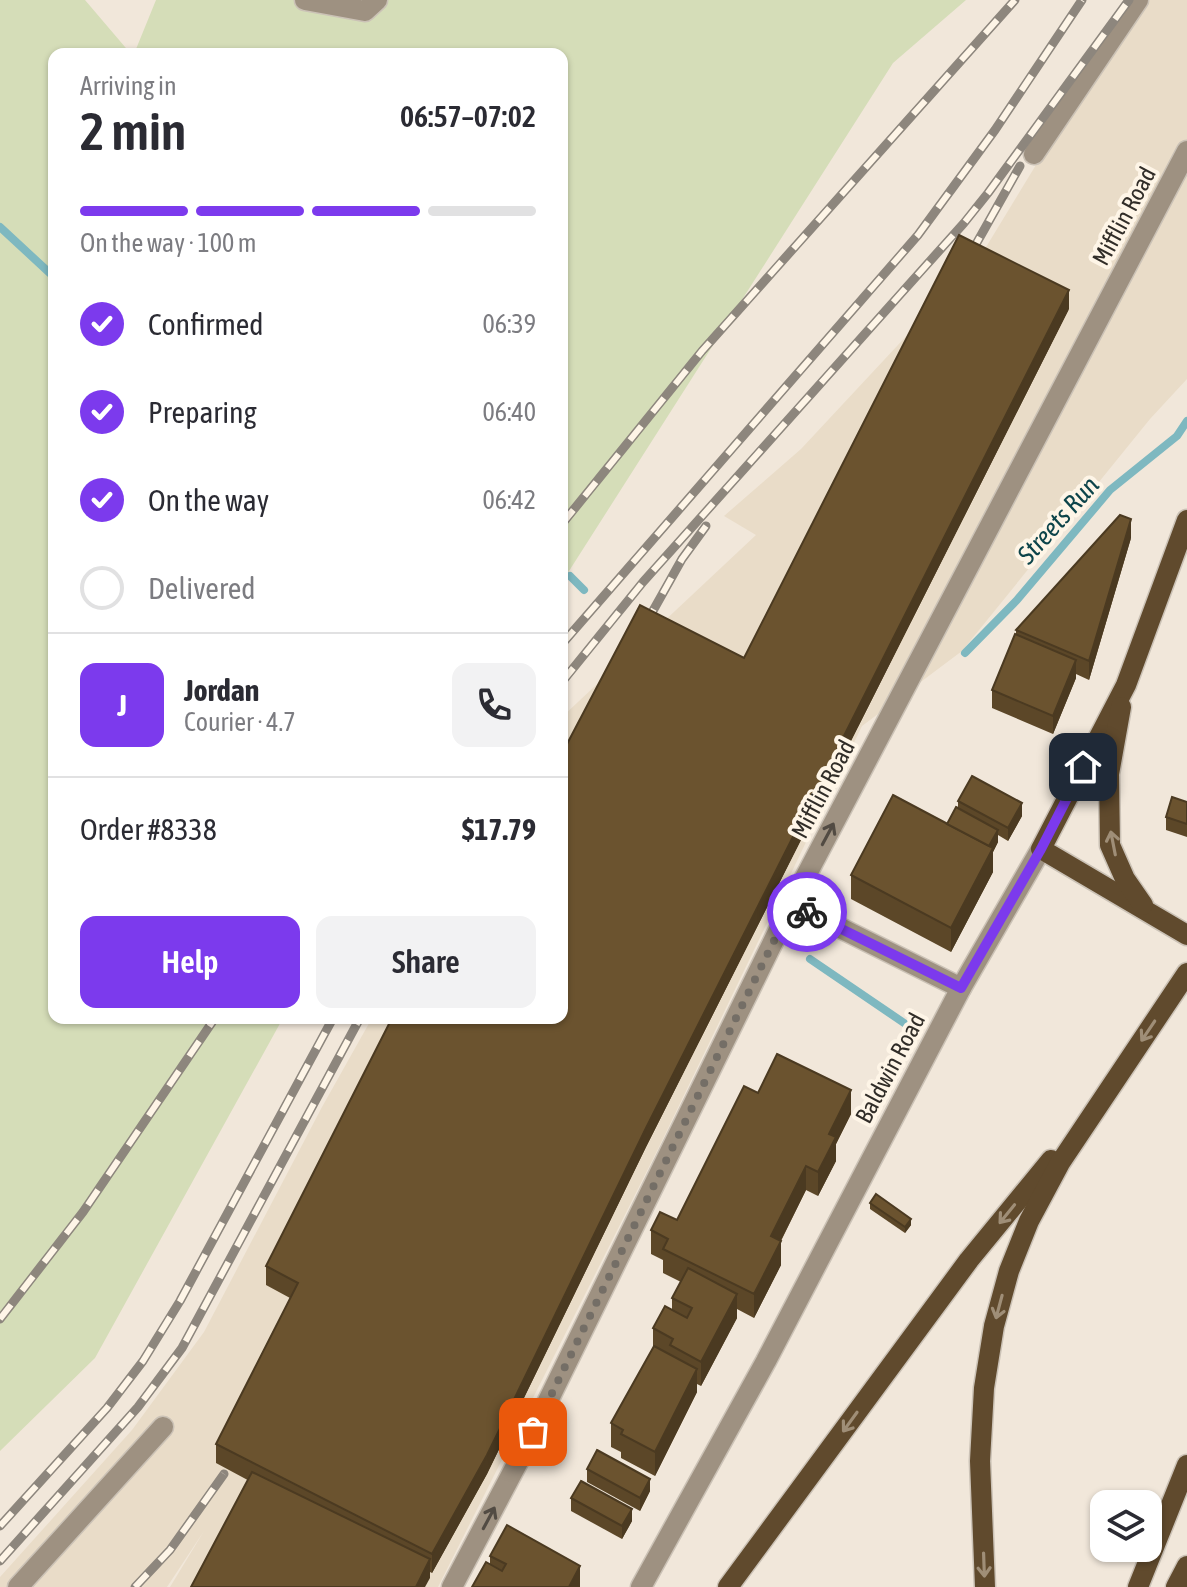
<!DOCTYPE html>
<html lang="en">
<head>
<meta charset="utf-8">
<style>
	:root { --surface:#fff; --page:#f2f2f3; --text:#2b2b33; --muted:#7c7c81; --line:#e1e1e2; --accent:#7c3aed }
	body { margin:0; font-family:"Asap Condensed",sans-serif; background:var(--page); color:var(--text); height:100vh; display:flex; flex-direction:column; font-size:30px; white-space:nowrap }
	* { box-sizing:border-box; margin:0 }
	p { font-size:26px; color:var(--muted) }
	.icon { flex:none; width:44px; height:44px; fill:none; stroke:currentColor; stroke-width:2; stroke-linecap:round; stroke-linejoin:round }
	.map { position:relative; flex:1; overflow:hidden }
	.drawer { position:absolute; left:48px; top:48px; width:520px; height:976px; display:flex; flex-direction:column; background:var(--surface); border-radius:16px; box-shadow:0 2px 6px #0004 }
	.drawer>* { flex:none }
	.buttons { position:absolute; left:1090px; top:1490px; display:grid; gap:16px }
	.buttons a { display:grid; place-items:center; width:72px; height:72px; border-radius:16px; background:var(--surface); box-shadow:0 2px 6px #0004; font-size:40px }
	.pin { position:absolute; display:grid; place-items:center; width:68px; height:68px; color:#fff; margin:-34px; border-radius:16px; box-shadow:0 4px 12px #0006 }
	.courier { position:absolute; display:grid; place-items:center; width:80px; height:80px; margin:-40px; border:6px solid #7c3aed; border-radius:50%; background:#fff; color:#222; box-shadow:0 2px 10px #0007 }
	.head em { font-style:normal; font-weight:600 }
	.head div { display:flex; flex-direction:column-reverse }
	.head { display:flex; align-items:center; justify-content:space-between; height:136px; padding:0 32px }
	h1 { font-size:52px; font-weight:600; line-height:60px }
	.bar { display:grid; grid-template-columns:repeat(4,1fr); gap:12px 8px; align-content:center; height:96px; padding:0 32px }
	.bar i { height:10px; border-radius:6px; background:var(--line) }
	.bar .on { background:var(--accent) }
	.bar p { grid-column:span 4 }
	.line { display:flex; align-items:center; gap:20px; padding:0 32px; border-top:2px solid var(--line) }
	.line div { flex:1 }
	.round { display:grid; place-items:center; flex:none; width:84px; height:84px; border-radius:16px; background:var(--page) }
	ol { padding:0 32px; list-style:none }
	li { display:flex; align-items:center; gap:24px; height:88px }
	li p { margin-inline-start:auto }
	li .icon { padding:8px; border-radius:50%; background:var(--accent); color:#fff; stroke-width:4 }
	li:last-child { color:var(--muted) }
	li i { width:44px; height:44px; border:4px solid var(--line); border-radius:50% }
	.action { display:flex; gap:16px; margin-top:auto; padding:16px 32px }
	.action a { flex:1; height:92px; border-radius:16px; background:var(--accent); color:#fff; font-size:32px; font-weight:600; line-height:92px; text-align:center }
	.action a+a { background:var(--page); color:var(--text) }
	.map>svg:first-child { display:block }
	.built { fill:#e9dcc8 }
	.green { fill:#d5ddb8 }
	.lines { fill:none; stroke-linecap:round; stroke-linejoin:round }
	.stream { stroke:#7eb8c0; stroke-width:8 }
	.minor-casing { stroke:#cbc2b6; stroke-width:23 }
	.major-casing { stroke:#cbc2b6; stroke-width:23 }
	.minor { stroke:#9e9181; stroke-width:20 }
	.major { stroke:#604a2d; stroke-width:20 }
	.rail-casing { stroke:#8d867d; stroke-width:9 }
	.rail { stroke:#fef5e7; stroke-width:6; stroke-dasharray:18; stroke-linecap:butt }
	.wall { fill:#5c4728 }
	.shaded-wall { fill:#4b3a21 }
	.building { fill:#6b532f; stroke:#4b3a21; stroke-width:2 }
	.oneway { stroke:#524b43 }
	.oneway2 { stroke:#9f8e77 }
	.done { stroke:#746e66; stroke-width:8; stroke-dasharray:0 14.4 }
	.route { stroke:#7c3aed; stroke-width:10 }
	.labels { text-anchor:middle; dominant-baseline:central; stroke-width:8; stroke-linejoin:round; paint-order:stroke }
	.street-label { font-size:24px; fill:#312d28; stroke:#fef5e7 }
	.water-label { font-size:26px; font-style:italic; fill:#0d444a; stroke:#fef5e7 }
</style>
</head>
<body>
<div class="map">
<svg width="1187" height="1587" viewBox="0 0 1187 1587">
	<rect width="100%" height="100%" fill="#f1e7da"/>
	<!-- built -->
	<polygon class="built" points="1150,0 1187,0 1187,379 1150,419 962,651 862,726 659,1147 438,1587 170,1587 204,1531 167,1587 0,1587 0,1577 132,1430 204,1332 322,1107 372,1018 562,1018 562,717 756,535 724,516 801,449 980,257 1109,45"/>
	<!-- green -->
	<g class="green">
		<polygon points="0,0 85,0 131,54 54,54 54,1018 283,1018 95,1358 0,1451"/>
		<polygon points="156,0 966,0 893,63 562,582 562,54 134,54"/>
	</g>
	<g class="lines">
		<!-- stream -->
		<g class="stream">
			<polyline points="0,227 54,277"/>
			<polyline points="570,576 584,590"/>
			<polyline points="965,653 1017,600 1110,490 1177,436 1187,421"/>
			<polyline points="810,959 907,1025"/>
		</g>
		<!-- minor casing -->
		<g class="minor-casing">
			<g id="minor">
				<polyline points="305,0 365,11 377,0"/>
				<polyline points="1034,154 1138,0"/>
				<polyline points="792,904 961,988"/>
				<polyline points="18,1587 163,1427"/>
				<polyline points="452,1587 519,1460 798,891 1187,151"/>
				<polyline points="641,1587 766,1361 961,988 1041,849"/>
			</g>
		</g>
		<!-- major casing -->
		<g class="major-casing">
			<g id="major">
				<polyline points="1187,520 1126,685 1041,849 1187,935"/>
				<polyline points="1121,707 1109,774 1110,845 1125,879 1143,905"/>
				<polyline points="728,1587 969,1260 1051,1160"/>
				<polyline points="985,1587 980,1461 984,1388 994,1326 1009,1271 1029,1221 1060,1163 1187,973"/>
				<polyline points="1138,1587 1187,1465"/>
				<polyline points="1176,1587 1187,1566"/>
			</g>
		</g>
		<!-- minor -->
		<use href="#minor" class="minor"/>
		<!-- major -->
		<use href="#major" class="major"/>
		<!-- rail casing -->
		<g class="rail-casing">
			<g id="rail">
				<polyline points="971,253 1020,166"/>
				<polyline points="562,524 702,351 1015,0"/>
				<polyline points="645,625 682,559 706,526"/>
				<polyline points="562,644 918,235 995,130 1082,0"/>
				<polyline points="562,682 643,582 964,223 988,193 1129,0"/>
				<polyline points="0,1319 83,1212 215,1018"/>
				<polyline points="0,1526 107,1408 143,1361 180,1301 333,1018"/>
				<polyline points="0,1561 138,1407 182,1348 360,1018"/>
				<polyline points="135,1587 170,1550 224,1474"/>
			</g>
		</g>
		<!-- rail -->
		<use href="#rail" class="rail"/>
	</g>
	<!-- wall -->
	<g class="wall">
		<polygon points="1069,309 646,1147 487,1474 432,1573 430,1572 430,1578 216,1463 216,1444 290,1298 266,1285 266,1266 567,744 744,658"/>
		<polygon points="1131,538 1089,680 1076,674 1076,678 1053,734 992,708 992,690 1016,635 1016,630"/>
		<polygon points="958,801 1022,816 1008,841 998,835 998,842 993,852 993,872 951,952 851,899 851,875 947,824 958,808"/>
		<polygon points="1187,802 1187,837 1166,830 1166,817"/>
		<polygon points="758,1093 851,1114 836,1144 836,1161 818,1196 806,1190 781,1241 781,1265 754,1318 737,1309 737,1318 701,1386 697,1384 697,1392 655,1476 621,1458 621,1452 611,1447 611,1423 653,1349 653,1328 672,1310 672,1298 681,1282 663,1273 663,1260 651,1254 651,1230 677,1220"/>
		<polygon points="870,1203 911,1225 905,1233 870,1209"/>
		<polygon points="587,1469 650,1491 640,1511 587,1482"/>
		<polygon points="571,1498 632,1521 622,1539 571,1511"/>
		<polygon points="490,1556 580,1587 472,1587 490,1565"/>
	</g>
	<!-- shaded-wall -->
	<g class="shaded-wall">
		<polygon points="1069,290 1069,309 646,1147 487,1474 432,1573 432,1554"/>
		<polygon points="1131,519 1131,538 1089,680 1089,661"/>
		<polygon points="1076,660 1076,678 1053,734 1053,716"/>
		<polygon points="1022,803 1022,816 1008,841 1008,828"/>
		<polygon points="998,830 998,842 993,852 993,872 951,952 951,928 986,853"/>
		<polygon points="851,1090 851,1114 836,1144 836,1161 818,1196 818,1172 829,1134"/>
		<polygon points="806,1166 806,1190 771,1260 771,1236"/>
		<polygon points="911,1219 911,1225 905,1233 905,1227"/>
		<polygon points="781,1241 781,1265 754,1318 754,1294"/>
		<polygon points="737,1294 737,1318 701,1386 701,1362"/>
		<polygon points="697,1369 697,1392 655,1476 655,1452"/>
		<polygon points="650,1479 650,1491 640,1511 640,1498"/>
		<polygon points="632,1509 632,1521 622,1539 622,1526"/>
		<polygon points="430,1559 430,1578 425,1587 416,1587"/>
		<polygon points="580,1566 580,1587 569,1587"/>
	</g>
	<!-- building -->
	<g class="building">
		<polygon points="959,235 1069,290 646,1128 487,1455 432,1554 216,1444 298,1283 266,1266 392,1018 562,1018 562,741 567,744 640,605 744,658"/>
		<polygon points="1120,515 1131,519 1089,661 1016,630"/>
		<polygon points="1015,634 1076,660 1053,716 992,690"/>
		<polygon points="972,776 1022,803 1008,828 958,801"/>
		<polygon points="893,795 993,848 951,928 851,875"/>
		<polygon points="1172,797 1187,802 1187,824 1166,817"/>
		<polygon points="956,807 998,830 989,846 947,824"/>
		<polygon points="777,1054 851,1090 829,1134 836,1137 818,1172 806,1166 771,1236 781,1241 754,1294 663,1249 668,1239 651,1230 660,1212 677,1220 744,1086 758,1093"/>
		<polygon points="876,1194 911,1219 905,1227 870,1203"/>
		<polygon points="688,1268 737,1294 701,1362 670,1345 673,1339 653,1328 665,1306 687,1318 692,1308 672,1298"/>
		<polygon points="654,1346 697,1369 655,1452 621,1434 623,1430 611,1423"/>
		<polygon points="597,1450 650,1479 640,1498 587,1469"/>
		<polygon points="252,1472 430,1559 416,1587 191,1587"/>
		<polygon points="581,1481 632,1509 622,1526 571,1498"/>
		<polygon points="507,1525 580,1566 569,1587 472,1587 486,1562 502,1571 506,1564 490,1556"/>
	</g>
	<!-- one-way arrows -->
	<defs><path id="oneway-shaft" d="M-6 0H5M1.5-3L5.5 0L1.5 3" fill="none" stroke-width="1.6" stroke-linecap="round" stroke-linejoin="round" transform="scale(2)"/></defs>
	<g class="oneway">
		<use href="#oneway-shaft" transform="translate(828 834) rotate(-62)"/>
		<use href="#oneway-shaft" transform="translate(489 1518) rotate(-62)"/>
	</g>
	<g class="oneway2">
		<use href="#oneway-shaft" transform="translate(1113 843) rotate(-101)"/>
		<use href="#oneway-shaft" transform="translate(1148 1031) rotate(124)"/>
		<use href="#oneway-shaft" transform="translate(1007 1214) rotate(129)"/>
		<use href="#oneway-shaft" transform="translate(999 1307) rotate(105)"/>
		<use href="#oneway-shaft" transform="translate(850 1422) rotate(126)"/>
		<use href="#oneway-shaft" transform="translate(984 1565) rotate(88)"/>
	</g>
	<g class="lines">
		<!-- done -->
		<polyline class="done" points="533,1432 792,904 807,912"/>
		<!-- route -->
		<polyline class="route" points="807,912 961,988 1041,849 1083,767"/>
	</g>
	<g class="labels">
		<!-- street labels -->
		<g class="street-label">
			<text transform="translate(1124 216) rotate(-62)">Mifflin Road</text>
			<text transform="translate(823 789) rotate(-62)">Mifflin Road</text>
			<text transform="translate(890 1068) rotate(-62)">Baldwin Road</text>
		</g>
		<!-- water labels -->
		<g class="water-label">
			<text transform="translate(1058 520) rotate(-48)">Streets Run</text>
		</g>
	</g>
</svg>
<div class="buttons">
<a><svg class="icon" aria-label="layers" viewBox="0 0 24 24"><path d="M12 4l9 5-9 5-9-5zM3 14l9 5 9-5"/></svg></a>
</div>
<div class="pin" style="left:533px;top:1432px;background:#ea580c"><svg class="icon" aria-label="bag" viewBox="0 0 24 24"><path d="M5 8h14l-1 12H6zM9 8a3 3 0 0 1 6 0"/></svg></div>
<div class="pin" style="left:1083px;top:767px;background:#1f2937"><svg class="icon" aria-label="home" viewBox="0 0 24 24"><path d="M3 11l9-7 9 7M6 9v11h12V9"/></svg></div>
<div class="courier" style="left:807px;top:912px"><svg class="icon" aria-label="bike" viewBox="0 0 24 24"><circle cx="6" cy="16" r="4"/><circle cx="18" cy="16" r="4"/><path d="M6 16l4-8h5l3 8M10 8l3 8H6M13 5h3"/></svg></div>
<section class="drawer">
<div class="head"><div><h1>2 min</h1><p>Arriving in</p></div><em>06:57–07:02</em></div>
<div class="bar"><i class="on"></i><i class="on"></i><i class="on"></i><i></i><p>On the way · 100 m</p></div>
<ol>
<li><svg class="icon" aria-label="check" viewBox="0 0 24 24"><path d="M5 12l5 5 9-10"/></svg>Confirmed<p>06:39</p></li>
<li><svg class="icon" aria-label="check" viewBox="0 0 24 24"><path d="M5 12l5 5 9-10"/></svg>Preparing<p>06:40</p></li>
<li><svg class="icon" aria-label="check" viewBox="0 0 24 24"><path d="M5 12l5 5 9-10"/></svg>On the way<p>06:42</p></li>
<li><i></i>Delivered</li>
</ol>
<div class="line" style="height:144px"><b class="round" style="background:var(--accent);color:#fff">J</b><div><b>Jordan</b><p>Courier · 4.7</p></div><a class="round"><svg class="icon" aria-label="phone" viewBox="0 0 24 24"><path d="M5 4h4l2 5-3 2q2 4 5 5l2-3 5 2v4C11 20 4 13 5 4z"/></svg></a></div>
<div class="line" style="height:104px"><div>Order #8338</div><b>$17.79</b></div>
<div class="action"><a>Help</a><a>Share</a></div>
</section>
</div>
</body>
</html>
